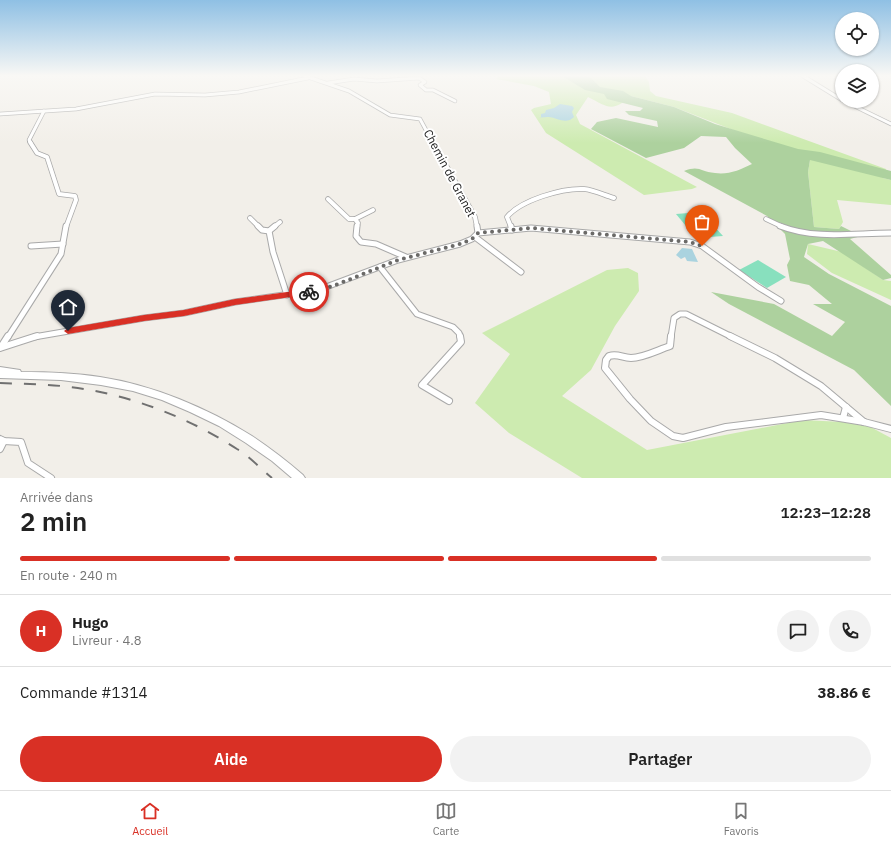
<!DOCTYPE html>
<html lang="fr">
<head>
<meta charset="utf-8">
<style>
	:root { --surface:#fff; --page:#f2f2f2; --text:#222; --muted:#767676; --line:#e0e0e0; --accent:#d93025 }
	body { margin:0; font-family:"IBM Plex Sans",sans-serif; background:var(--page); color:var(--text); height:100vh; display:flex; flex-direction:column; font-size:15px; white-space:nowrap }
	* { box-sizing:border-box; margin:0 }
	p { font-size:13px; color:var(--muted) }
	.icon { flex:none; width:22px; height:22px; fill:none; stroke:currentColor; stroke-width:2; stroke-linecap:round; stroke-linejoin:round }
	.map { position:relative; height:478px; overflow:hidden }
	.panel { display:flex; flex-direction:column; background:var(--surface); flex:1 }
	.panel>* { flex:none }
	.fabs { position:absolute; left:835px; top:12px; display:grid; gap:8px }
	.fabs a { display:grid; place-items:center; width:44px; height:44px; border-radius:50%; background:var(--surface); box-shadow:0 1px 3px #0004; font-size:20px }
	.pin { position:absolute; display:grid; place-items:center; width:34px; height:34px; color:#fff; margin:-41px -17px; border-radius:50% 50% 50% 0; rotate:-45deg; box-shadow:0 0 4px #0007 }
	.pin .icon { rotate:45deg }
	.courier { position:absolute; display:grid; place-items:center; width:40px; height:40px; margin:-20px; border:3px solid #d93025; border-radius:50%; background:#fff; color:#222; box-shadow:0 1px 5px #0007 }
	.headline em { font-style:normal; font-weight:600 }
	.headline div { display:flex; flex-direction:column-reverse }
	.headline { display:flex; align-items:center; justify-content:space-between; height:68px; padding:0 20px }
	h1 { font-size:26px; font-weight:600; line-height:30px }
	.bar { display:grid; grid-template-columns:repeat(4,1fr); gap:6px 4px; align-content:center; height:48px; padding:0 20px }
	.bar i { height:5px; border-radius:3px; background:var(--line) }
	.bar .active { background:var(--accent) }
	.bar p { grid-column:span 4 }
	.line { display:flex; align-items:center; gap:10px; padding:0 20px; border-top:1px solid var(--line) }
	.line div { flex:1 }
	.round { display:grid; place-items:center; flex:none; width:42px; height:42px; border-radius:21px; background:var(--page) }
	.cta { display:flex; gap:8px; margin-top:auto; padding:8px 20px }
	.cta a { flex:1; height:46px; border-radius:24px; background:var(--accent); color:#fff; font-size:16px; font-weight:600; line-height:46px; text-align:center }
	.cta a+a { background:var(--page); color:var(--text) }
	.menu { display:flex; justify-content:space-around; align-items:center; height:56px; border-top:1px solid var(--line); background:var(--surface); font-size:11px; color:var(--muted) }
	.menu a { display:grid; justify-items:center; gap:2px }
	.menu .active { color:var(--accent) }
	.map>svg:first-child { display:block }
	.grass { fill:#cdebb0 }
	.forest { fill:#add19e }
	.pitch { fill:#88e0be }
	.water { fill:#aad3df }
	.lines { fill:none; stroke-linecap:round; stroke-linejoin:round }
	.minor-far3-casing { stroke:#a9a9a9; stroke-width:4.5 }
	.minor-far2-casing { stroke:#a9a9a9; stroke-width:5.5 }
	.minor-far1-casing { stroke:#a9a9a9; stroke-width:7 }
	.minor-casing { stroke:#a9a9a9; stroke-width:8 }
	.tertiary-casing { stroke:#a9a9a9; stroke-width:2 }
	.minor-far3 { stroke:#fff; stroke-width:3 }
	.minor-far2 { stroke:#fff; stroke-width:4 }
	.minor-far1 { stroke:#fff; stroke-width:5 }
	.minor { stroke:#fff; stroke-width:6 }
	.tertiary { fill:#fff; fill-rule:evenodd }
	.rail { stroke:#707070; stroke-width:2; stroke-dasharray:12 12; stroke-linecap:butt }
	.route { fill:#d93025 }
	.done { stroke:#6b6a68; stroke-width:4; stroke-dasharray:0 7.2 }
	.labels { text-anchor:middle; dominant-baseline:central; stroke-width:4; stroke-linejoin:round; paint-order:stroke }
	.far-street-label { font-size:12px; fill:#222; stroke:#fff }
</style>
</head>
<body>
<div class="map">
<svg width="891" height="478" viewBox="0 0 891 478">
	<rect width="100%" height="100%" fill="#f2efe9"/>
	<!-- grass -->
	<g class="grass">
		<path d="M499,76H645L649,82L650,91L656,96L732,113L886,169L883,178L891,180V205L837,200L843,222L839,229L814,227L808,172L810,160L674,107L631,96C612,113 608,107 588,97L576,115L580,124L697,187L692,189L644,195L546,133L531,110L534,108L551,104L549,92L534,86L496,79Z"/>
		<polygon points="808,244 842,252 883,280 891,281 891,300 832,273 807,254"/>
		<polygon points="628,268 638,273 639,291 615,326 591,370 562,396 647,450 803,420 863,423 891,438 891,478 582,478 509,433 475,403 510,354 482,333 607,270"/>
	</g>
	<!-- forest -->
	<path class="forest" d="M562,76H589L600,87L623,91L631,96L674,107L715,124L798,149L820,152L891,171V180L810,160L808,172L814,227L839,229L841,226L861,236L850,239L891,275V278L883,280L823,241L808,244L804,257L829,274L891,306V406L854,370L729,304L711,292L774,304L832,336L845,322L813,304H832L809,285L790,281L787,265L790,259L785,234L767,216L684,171C700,165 700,172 715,173C728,175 740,170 752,164L735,148L726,137L701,136L684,148L646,158L591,129L597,122L616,118L658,127L657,121L629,115L625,111H640L643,108L607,99L604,94L585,90Z"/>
	<!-- pitch -->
	<g class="pitch">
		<polygon points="701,212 723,236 696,238 676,214"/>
		<polygon points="758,260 786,277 767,288 739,270"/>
	</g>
	<!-- water -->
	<g class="water">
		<path d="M560,104L572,106L574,108L572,112L574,117C566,125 558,118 549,117C545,117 542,118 539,117H541V114L545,113L546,110L554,108Z"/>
		<polygon points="682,248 692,249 698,262 687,261 685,257 681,259 676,255"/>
	</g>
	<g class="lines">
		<!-- minor-far3 casing -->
		<g class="minor-far3-casing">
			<g id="minor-far3">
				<polyline points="305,76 349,91 390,115 420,119 433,143"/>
				<polyline points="803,76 842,100"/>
				<polyline points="328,83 354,79 377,81 419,78 425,82 420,85 426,90 433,90 455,101"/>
				<polyline points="844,101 891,124"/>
				<polyline points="0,114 76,109 155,94 205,95 239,92 308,78"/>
				<polyline points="31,143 29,140 44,111"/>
			</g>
		</g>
		<!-- minor-far2 casing -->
		<g class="minor-far2-casing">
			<g id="minor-far2">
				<polyline points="30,142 37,153 47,157 59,194 75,196 76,200 66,227"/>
				<polyline points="433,142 475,217 477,227"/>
				<polyline points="328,199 349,219 355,219"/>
				<polyline points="250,218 259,227"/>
				<polyline points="766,219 783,227"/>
				<polyline points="274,227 280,222"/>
				<polyline points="357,227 358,223 355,219 373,210"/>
				<path d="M511,227L507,217C521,200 562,188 584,189C594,190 604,195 614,198"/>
			</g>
		</g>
		<!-- minor-far1 casing -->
		<g class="minor-far1-casing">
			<g id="minor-far1">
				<polyline points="258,226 262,230 269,231 273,252 287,295"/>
				<polyline points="357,226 356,236 361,242 376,244 406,257"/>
				<polyline points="511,226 512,230"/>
				<path d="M780,226C816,240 854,233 891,233"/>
				<polyline points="269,231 275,226"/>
				<polyline points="478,233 531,228 690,242 702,246 758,287 781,301"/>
				<polyline points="475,237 521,272"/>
				<polyline points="31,246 63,244"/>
				<polyline points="380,267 417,314 453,327 459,333 460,337"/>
				<polyline points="8,337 61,254 66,226"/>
				<polyline points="34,337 144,318 184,313 235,302 318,290 398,260 460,244 472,239 478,233 477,226"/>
				<polyline points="671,337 674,318 680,314 686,314 732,337"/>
			</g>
		</g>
		<!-- minor casing -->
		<g class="minor-casing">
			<g id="minor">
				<path d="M671,336L670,346C658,350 643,358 631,358C622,358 618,353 609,356L606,360L605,368L630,399L651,421L673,436L683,438L726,427L821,415L864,422"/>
				<polyline points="730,336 775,358 821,386 864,422"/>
				<polyline points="1,347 8,336"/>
				<polyline points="0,348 37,336"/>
				<polyline points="449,401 422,385 461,342 460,336"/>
				<polyline points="843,418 846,407"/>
				<polyline points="864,422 891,429"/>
				<polyline points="0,439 4,441 21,442 28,463 51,478"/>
				<polyline points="0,449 4,441"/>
			</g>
		</g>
		<!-- tertiary casing -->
		<g class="tertiary-casing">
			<path id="tertiary" d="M0,367L20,370L21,372C48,372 74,373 100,377C153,385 207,408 252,436C270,448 287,461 303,475L305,478H292L272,461L246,443L219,426L190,412L162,400L133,391L101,385L61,380L0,378Z"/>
		</g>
		<!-- minor-far3 -->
		<use href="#minor-far3" class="minor-far3"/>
		<!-- minor-far2 -->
		<use href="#minor-far2" class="minor-far2"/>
		<!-- minor-far1 -->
		<use href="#minor-far1" class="minor-far1"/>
		<!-- minor -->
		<use href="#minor" class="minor"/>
		<!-- tertiary -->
		<use href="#tertiary" class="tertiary"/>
		<!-- rail -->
		<path class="rail" d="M0,383C23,384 47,384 70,387C128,394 188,417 237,449C250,457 260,468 272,478"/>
	</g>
	<!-- sky -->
	<linearGradient id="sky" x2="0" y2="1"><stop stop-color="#8fc0e4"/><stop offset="0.53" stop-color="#f9f8f5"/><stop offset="1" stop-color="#f9f8f5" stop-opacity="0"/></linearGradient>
	<rect width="891" height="143" fill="url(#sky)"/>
	<!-- route -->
	<polygon class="route" points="309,289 312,290 312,294 235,305 184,316 144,321 68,334 64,331 68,328 144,315 184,310 235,299"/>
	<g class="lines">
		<!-- done -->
		<polyline class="done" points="309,292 333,286 398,260 460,244 472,239 478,233 531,228 690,242 702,246"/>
	</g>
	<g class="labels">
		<!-- far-street labels -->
		<g class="far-street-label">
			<text transform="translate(450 173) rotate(62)">Chemin de Granet</text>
		</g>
	</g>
</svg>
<div class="fabs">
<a><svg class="icon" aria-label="locate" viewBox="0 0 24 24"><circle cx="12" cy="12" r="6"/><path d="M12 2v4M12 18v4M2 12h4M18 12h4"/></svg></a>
<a><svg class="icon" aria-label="layers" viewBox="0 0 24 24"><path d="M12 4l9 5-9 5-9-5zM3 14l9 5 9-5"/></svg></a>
</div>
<div class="pin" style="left:702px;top:246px;background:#ea580c"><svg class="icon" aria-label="bag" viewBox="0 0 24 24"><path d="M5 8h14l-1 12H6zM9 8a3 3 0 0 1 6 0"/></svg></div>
<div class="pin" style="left:68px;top:331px;background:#1f2937"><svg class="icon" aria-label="home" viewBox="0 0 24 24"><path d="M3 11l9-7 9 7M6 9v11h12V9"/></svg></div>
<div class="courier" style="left:309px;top:292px"><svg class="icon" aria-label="bike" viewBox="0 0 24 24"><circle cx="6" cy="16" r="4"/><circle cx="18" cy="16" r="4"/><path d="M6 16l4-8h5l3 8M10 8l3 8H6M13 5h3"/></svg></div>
</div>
<section class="panel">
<div class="headline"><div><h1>2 min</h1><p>Arrivée dans</p></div><em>12:23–12:28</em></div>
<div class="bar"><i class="active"></i><i class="active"></i><i class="active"></i><i></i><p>En route · 240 m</p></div>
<div class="line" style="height:72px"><b class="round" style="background:var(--accent);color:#fff">H</b><div><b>Hugo</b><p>Livreur · 4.8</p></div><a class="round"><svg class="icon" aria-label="chat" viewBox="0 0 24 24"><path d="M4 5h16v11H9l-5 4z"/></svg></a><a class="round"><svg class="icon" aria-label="phone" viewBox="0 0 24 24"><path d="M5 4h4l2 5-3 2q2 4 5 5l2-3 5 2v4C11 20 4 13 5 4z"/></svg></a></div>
<div class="line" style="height:52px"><div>Commande #1314</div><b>38.86 €</b></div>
<div class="cta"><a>Aide</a><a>Partager</a></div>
</section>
<nav class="menu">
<a class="active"><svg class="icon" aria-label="home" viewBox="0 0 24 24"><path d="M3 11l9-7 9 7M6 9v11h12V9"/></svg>Accueil</a>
<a><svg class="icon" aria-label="map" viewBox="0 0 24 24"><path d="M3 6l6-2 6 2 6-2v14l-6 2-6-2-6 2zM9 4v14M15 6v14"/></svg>Carte</a>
<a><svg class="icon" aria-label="saved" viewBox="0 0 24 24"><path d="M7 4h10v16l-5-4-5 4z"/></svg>Favoris</a>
</nav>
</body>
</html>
